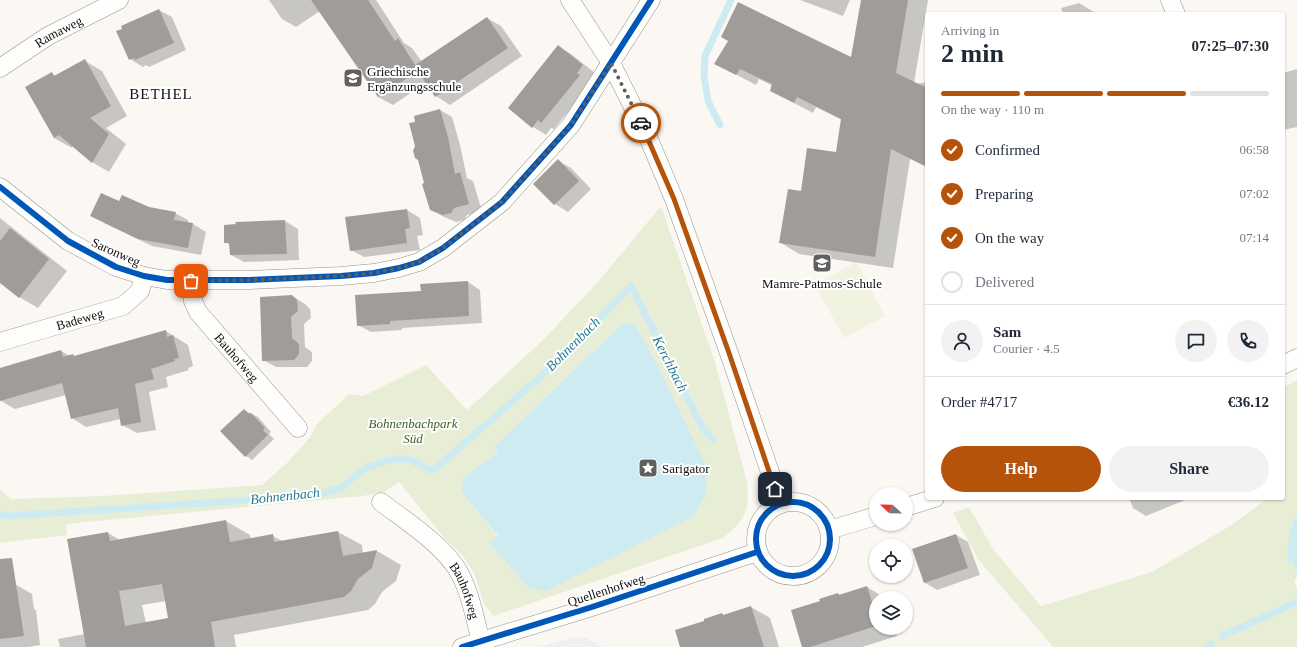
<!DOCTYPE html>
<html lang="en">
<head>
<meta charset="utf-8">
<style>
	:root { --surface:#fff; --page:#f2f2f3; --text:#1f2937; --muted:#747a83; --line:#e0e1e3; --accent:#b45309 }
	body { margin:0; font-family:"Times New Roman",serif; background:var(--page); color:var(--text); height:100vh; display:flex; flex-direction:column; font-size:15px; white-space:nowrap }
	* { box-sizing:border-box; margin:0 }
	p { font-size:13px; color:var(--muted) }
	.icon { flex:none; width:22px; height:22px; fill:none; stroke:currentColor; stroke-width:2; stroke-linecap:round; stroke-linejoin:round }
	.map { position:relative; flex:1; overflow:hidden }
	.side { position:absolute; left:925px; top:12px; width:360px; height:488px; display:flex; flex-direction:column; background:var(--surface); border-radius:4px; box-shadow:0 1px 3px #0004 }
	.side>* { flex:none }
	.needle { width:26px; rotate:292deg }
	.fabs { position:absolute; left:869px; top:487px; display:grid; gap:8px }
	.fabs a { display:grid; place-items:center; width:44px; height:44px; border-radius:50%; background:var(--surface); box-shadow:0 1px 3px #0004; font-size:20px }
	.pin { position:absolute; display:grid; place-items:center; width:34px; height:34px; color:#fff; margin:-17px; border-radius:8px; box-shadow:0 2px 6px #0006 }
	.courier { position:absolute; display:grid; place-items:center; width:40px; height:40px; margin:-20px; border:3px solid #b45309; border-radius:50%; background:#fff; color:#222; box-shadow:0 1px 5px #0007 }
	.head em { font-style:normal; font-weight:700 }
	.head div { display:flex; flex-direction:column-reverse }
	.head { display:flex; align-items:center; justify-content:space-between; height:68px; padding:0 16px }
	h1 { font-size:26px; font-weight:700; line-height:30px }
	.bar { display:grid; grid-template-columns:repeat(4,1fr); gap:6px 4px; align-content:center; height:48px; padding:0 16px }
	.bar i { height:5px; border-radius:3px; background:var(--line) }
	.bar .on { background:var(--accent) }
	.bar p { grid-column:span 4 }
	.line { display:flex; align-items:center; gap:10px; padding:0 16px; border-top:1px solid var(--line) }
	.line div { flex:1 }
	.round { display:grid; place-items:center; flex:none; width:42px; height:42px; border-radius:21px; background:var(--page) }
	ol { padding:0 16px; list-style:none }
	li { display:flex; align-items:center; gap:12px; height:44px }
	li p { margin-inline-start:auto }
	li .icon { padding:4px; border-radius:50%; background:var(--accent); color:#fff; stroke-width:4 }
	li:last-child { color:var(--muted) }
	li i { width:22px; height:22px; border:2px solid var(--line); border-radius:50% }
	.button { display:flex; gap:8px; margin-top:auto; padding:8px 16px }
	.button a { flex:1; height:46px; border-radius:24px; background:var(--accent); color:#fff; font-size:16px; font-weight:700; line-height:46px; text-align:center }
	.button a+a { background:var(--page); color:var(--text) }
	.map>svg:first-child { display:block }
	.industrial { fill:#f1edf0 }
	.green { fill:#e8eed6; fill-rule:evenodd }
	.pitch { fill:#f1f2df }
	.water { fill:#ceebf1 }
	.shadow { fill:#0003; fill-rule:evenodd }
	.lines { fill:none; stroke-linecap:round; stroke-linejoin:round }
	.stream { stroke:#ceebf1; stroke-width:7 }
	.building { fill:#9f9c99; fill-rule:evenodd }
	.street-casing { stroke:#959392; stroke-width:19 }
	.street { stroke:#fefefd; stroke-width:18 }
	.cycleway-casing { stroke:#fff; stroke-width:8 }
	.cycleway { stroke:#0057b8; stroke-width:6 }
	.done { stroke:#61605e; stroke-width:4; stroke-dasharray:0 7.2 }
	.route { stroke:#b45309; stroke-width:5 }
	.labels { text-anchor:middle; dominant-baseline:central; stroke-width:4; stroke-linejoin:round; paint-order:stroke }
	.street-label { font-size:13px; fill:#0e0e0e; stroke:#fff }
	.poi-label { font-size:13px; fill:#0e0e0e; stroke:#fff; text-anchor:start }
	.park-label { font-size:13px; font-style:italic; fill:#3c6025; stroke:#fff }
	.water-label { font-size:14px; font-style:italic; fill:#247894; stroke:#fff }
	.quarter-label { font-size:15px; letter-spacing:1px; fill:#0e0e0e; stroke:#fff }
</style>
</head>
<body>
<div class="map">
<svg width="1297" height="647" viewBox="0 0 1297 647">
	<rect width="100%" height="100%" fill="#fbf8f4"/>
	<!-- industrial -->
	<polygon class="industrial" points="574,637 586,638 603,647 538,647"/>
	<!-- green -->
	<g class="green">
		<path d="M661,206L715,362L747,482C750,511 745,520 723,538L493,616L484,604L474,573L463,556L445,539L399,482L385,492L363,496L66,524L67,535L0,543V490L11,499L102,496L262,485L288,462L306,442L312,434L317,424L349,394L363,396L426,365L467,410L543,340L597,283ZM624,322L529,588L490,543L498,537L466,498L468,474L498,453L494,447Z"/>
		<polygon points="1297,380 1297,514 1292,525 1288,564 1293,563 1297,576 1297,578 1294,580 1297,588 1297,647 1053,647 978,559 953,513 969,507 993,549 1041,606 1152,572 1230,526 1268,498 1283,498 1283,387"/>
	</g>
	<!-- pitch -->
	<polygon class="pitch" points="856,262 885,316 844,338 815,285"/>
	<!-- water -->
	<g class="water">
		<polygon points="624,322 635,325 661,372 708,470 705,497 694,516 546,591 529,588 489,543 498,536 466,498 462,490 463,480 468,474 498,453 494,447"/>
		<path d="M1297,514V576L1293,563L1288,564C1287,545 1288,532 1297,514Z"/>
	</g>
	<!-- shadow -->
	<g class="shadow">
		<polygon points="269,0 376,0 404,43 412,48 422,62 487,18 501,26 522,56 450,105 436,96 427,82 393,105 378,97 320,11 296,27 282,19"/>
		<polygon points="800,0 850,0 843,16"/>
		<polygon points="862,0 928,0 914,83 916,84 927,82 927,167 910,159 893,268 799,254 781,243 801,192 837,153 842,120 816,107 813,113 771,91 773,86 759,79 756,85 716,64 852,58"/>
		<polygon points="1079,3 1097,14 1063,14 1061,8"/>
		<polygon points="159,10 172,17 186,50 149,67 146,65 143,67 130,59"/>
		<polygon points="558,46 571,54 595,73 592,83 554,129 551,128 546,135 533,127 509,108"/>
		<polygon points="85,61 102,71 127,116 106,128 126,144 109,172 92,162 73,146 72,148 54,138 52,74 56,76"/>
		<polygon points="1297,69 1297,127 1283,130 1283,73"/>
		<polygon points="440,110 452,117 460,145 467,178 473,181 482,211 467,215 464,220 456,222 444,217 431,210 416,146 416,122"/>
		<polygon points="558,161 571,168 591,189 568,212 555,204 535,184"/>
		<polygon points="119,202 175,213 188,220 188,223 193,224 206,232 201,255 152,246 104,223"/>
		<polygon points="407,210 420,218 423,235 417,236 420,250 364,257 351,250"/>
		<polygon points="0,218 67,271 38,308 19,297 0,282"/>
		<polygon points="285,221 298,229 299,260 244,262 231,255 231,245 225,242 237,225 236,223"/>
		<polygon points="468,282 480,290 482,323 402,328 402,330 371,332 358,325 422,292"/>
		<polygon points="292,296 305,304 310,309 311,318 304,324 305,347 312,352 312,361 307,367 276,367 263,360"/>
		<polygon points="166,331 188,345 193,366 188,368 189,370 166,377 168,387 149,392 156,430 137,433 122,425 121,419 86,427 72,418 66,395 15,409 1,401 0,369 61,351 70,356 73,355 76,357"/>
		<polygon points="244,410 258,417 271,432 269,434 274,439 252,460 246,456 222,431"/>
		<polygon points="1129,498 1190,498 1146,516 1133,508"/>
		<path d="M226,521L250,535L251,539L273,536L284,542L338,532L362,545L363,554L377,551L401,565L396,581L382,592L375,604L368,610L234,635L236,647H60L58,639L85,634L108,533L120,540ZM166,601L169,619L146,623L142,605Z"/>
		<polygon points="956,535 968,542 980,575 937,590 924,582"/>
		<polygon points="15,584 32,594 34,609 36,610 40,645 28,647 0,647 0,586"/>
		<polygon points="867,587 885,598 876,598 876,628 895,628 897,636 862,647 804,647 821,601 838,594 840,595"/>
		<polygon points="751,607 770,618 779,647 681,647 722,614 725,616"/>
	</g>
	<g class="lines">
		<!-- stream -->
		<g class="stream">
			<polyline points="720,125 708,101 704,75 705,56 731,0"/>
			<polyline points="0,515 7,516 314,496 343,487 355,476 366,468 380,463 396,459 411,460 429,470 435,469 540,377 584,335 631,286 703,429 713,439"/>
			<polyline points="1222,636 1297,602"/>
			<polyline points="1208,647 1211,644"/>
		</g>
	</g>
	<!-- building -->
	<g class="building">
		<polygon points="311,0 368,0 395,41 398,38 415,65 487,17 508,48 435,97 418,71 378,97"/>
		<polygon points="861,0 908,0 896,73 927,88 927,167 891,149 875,257 779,243 788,189 801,191 807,148 836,152 841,119 797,97 794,103 770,91 772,84 740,69 736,75 714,64 728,41 721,37 738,2 851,57"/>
		<polygon points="159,9 174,43 135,60 134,58 129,60 116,31 122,29 121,26"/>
		<polygon points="558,45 583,65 577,73 580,75 559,101 541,123 538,120 532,128 508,108"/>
		<polygon points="85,59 111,106 90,118 109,134 92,163 59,135 54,138 25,87 52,72 54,76"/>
		<polygon points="440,109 448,137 455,174 460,172 469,204 454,208 451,213 443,215 430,210 422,184 424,183 418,160 415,158 413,151 415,146 409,123 415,122 414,116"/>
		<polygon points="558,159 579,181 554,205 533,184"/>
		<polygon points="101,193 119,201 122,195 149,207 176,212 174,220 193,223 188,248 138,239 90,216"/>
		<polygon points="407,209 410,228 405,229 407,243 350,251 345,217"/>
		<polygon points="285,220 287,254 230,255 229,243 224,243 224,225 236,224 235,222"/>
		<polygon points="10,228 49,259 19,298 0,283 0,241"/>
		<polygon points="468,281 469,316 390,321 390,324 357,326 355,295 421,291 420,284"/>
		<polygon points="292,295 297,300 298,311 291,317 292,338 299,344 299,354 294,360 262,361 260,297"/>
		<polygon points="166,330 167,337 173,335 179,358 174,359 175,361 151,369 154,379 135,384 141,422 121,426 118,408 71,419 62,383 0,401 0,368 61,350 63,357 73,354 74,356"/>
		<polygon points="244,409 249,414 251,413 265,428 263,430 268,435 245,457 220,431"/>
		<path d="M226,520L230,542L273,534L274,542L338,531L343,556L377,550L372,568L358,579L351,591L344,597L211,622L215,647H86L67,539L108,532L110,541ZM162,584L168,618L125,626L119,591Z"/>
		<polygon points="956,534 968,568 924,583 912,549"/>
		<polygon points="12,558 24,636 0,639 0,559"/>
		<polygon points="867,586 876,615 876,626 810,647 802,647 791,610 820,601 819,599 838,593 839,595"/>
		<polygon points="751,606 764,647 680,647 675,630 704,621 704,619 722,613 723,615"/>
	</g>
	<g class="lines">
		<!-- street casing -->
		<g class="street-casing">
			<g id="street">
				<polyline points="570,0 611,63 648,137 674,199 729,353 781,504"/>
				<polyline points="1170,0 1176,14"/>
				<path id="s1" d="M0,68L48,36L119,0"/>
				<polyline points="0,187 68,241 116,267 144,276 167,280 249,280 341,276 374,273 399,268 419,262 443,248 502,202 571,125 651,0"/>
				<path id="s2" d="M191,281L193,301L198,312L298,428"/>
				<path id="s3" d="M0,342L123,306L140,291L144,276"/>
				<polyline points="1283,365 1297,358"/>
				<circle cx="793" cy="539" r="37"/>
				<path id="s4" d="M381,502C407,522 444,545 460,574C471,595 475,619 481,642"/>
				<polyline points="906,507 935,498"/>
				<polyline points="829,530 876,516"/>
				<polyline points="462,647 592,607 757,552"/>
			</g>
		</g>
		<!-- street -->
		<use href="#street" class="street"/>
		<!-- cycleway casing -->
		<g class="cycleway-casing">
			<g id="cycleway">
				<polyline points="0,187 68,241 116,267 144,276 167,280 249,280 341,276 374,273 399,268 419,262 443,248 502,202 571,125 651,0"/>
				<circle cx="793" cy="539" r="37"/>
				<polyline points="462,647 592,607 757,552"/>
			</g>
		</g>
		<!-- cycleway -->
		<use href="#cycleway" class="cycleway"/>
	</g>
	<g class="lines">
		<!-- done -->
		<polyline class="done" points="191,281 249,280 341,276 374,273 399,268 419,262 443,248 502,202 571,125 611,63 641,123"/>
		<!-- route -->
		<polyline class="route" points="641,123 674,199 729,353 775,489"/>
	</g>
	<!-- icons -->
	<defs>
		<g id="school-square" transform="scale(1)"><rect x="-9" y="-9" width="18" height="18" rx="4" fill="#61605e" stroke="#fff"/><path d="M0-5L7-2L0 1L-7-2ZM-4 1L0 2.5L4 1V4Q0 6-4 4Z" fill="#fff"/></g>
		<g id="sight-square" transform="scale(1)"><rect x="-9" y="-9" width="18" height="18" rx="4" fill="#61605e" stroke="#fff"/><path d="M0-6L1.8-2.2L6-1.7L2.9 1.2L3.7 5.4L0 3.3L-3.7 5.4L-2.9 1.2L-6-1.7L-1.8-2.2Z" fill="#fff"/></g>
	</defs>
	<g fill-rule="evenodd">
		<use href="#school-square" x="353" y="78"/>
		<use href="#school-square" x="822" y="263"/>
		<use href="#sight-square" x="648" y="468"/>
	</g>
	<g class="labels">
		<!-- street labels -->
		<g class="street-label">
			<text stroke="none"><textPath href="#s1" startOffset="69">Ramaweg</textPath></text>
			<text transform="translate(116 252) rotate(24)">Saronweg</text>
			<text stroke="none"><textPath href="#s3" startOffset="83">Badeweg</textPath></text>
			<text stroke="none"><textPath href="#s2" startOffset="92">Bauhofweg</textPath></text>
			<text transform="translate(606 590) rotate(-18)">Quellenhofweg</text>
			<text stroke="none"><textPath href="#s4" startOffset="125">Bauhofweg</textPath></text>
		</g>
		<!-- poi labels -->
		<g class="poi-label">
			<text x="367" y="71">Griechische<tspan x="367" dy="15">Ergänzungsschule</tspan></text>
			<text x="822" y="283" text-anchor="middle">Mamre-Patmos-Schule</text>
			<text x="662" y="468">Sarigator</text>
		</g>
		<!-- park labels -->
		<g class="park-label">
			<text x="413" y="423">Bohnenbachpark<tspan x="413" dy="15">Süd</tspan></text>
		</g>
		<!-- water labels -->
		<g class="water-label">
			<text transform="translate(573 344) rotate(-45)">Bohnenbach</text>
			<text transform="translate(670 364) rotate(63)">Kerchbach</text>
			<text transform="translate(285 496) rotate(-6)">Bohnenbach</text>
		</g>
		<!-- quarter labels -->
		<g class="quarter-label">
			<text x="161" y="94">BETHEL</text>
		</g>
	</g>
</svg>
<div class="fabs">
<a><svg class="needle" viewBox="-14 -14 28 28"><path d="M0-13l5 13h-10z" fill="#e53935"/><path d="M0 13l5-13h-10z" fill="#747a83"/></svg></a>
<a><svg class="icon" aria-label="locate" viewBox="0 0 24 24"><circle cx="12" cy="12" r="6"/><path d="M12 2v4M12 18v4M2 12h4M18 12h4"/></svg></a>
<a><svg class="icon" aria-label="layers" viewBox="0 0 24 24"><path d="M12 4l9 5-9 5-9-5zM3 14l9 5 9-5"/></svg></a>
</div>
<div class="pin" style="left:191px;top:281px;background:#ea580c"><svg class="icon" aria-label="bag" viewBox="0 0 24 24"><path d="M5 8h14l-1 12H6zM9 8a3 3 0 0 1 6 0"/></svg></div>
<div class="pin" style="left:775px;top:489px;background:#1f2937"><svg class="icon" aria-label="home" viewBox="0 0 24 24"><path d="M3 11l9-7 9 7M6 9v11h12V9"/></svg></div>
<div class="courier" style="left:641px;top:123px"><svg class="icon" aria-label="car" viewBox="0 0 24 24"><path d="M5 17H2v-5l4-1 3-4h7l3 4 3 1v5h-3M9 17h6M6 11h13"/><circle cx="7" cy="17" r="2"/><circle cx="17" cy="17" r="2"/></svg></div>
<section class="side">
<div class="head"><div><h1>2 min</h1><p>Arriving in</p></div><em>07:25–07:30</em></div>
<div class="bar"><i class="on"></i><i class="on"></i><i class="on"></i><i></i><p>On the way · 110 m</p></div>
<ol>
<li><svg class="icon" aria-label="check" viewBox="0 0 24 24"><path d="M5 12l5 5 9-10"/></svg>Confirmed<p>06:58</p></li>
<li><svg class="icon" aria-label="check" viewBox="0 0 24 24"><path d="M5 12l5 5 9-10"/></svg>Preparing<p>07:02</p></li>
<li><svg class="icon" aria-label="check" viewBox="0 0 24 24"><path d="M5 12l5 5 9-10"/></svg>On the way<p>07:14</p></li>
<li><i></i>Delivered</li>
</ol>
<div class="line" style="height:72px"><a class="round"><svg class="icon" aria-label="person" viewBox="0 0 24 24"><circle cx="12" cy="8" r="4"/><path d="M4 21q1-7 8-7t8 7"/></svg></a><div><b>Sam</b><p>Courier · 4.5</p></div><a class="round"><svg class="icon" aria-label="chat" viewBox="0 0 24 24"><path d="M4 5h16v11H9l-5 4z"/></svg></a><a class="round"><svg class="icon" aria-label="phone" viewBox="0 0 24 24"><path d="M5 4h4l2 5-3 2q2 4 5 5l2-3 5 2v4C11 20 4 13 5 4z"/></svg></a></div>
<div class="line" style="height:52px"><div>Order #4717</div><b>€36.12</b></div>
<div class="button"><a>Help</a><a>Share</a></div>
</section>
</div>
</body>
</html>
